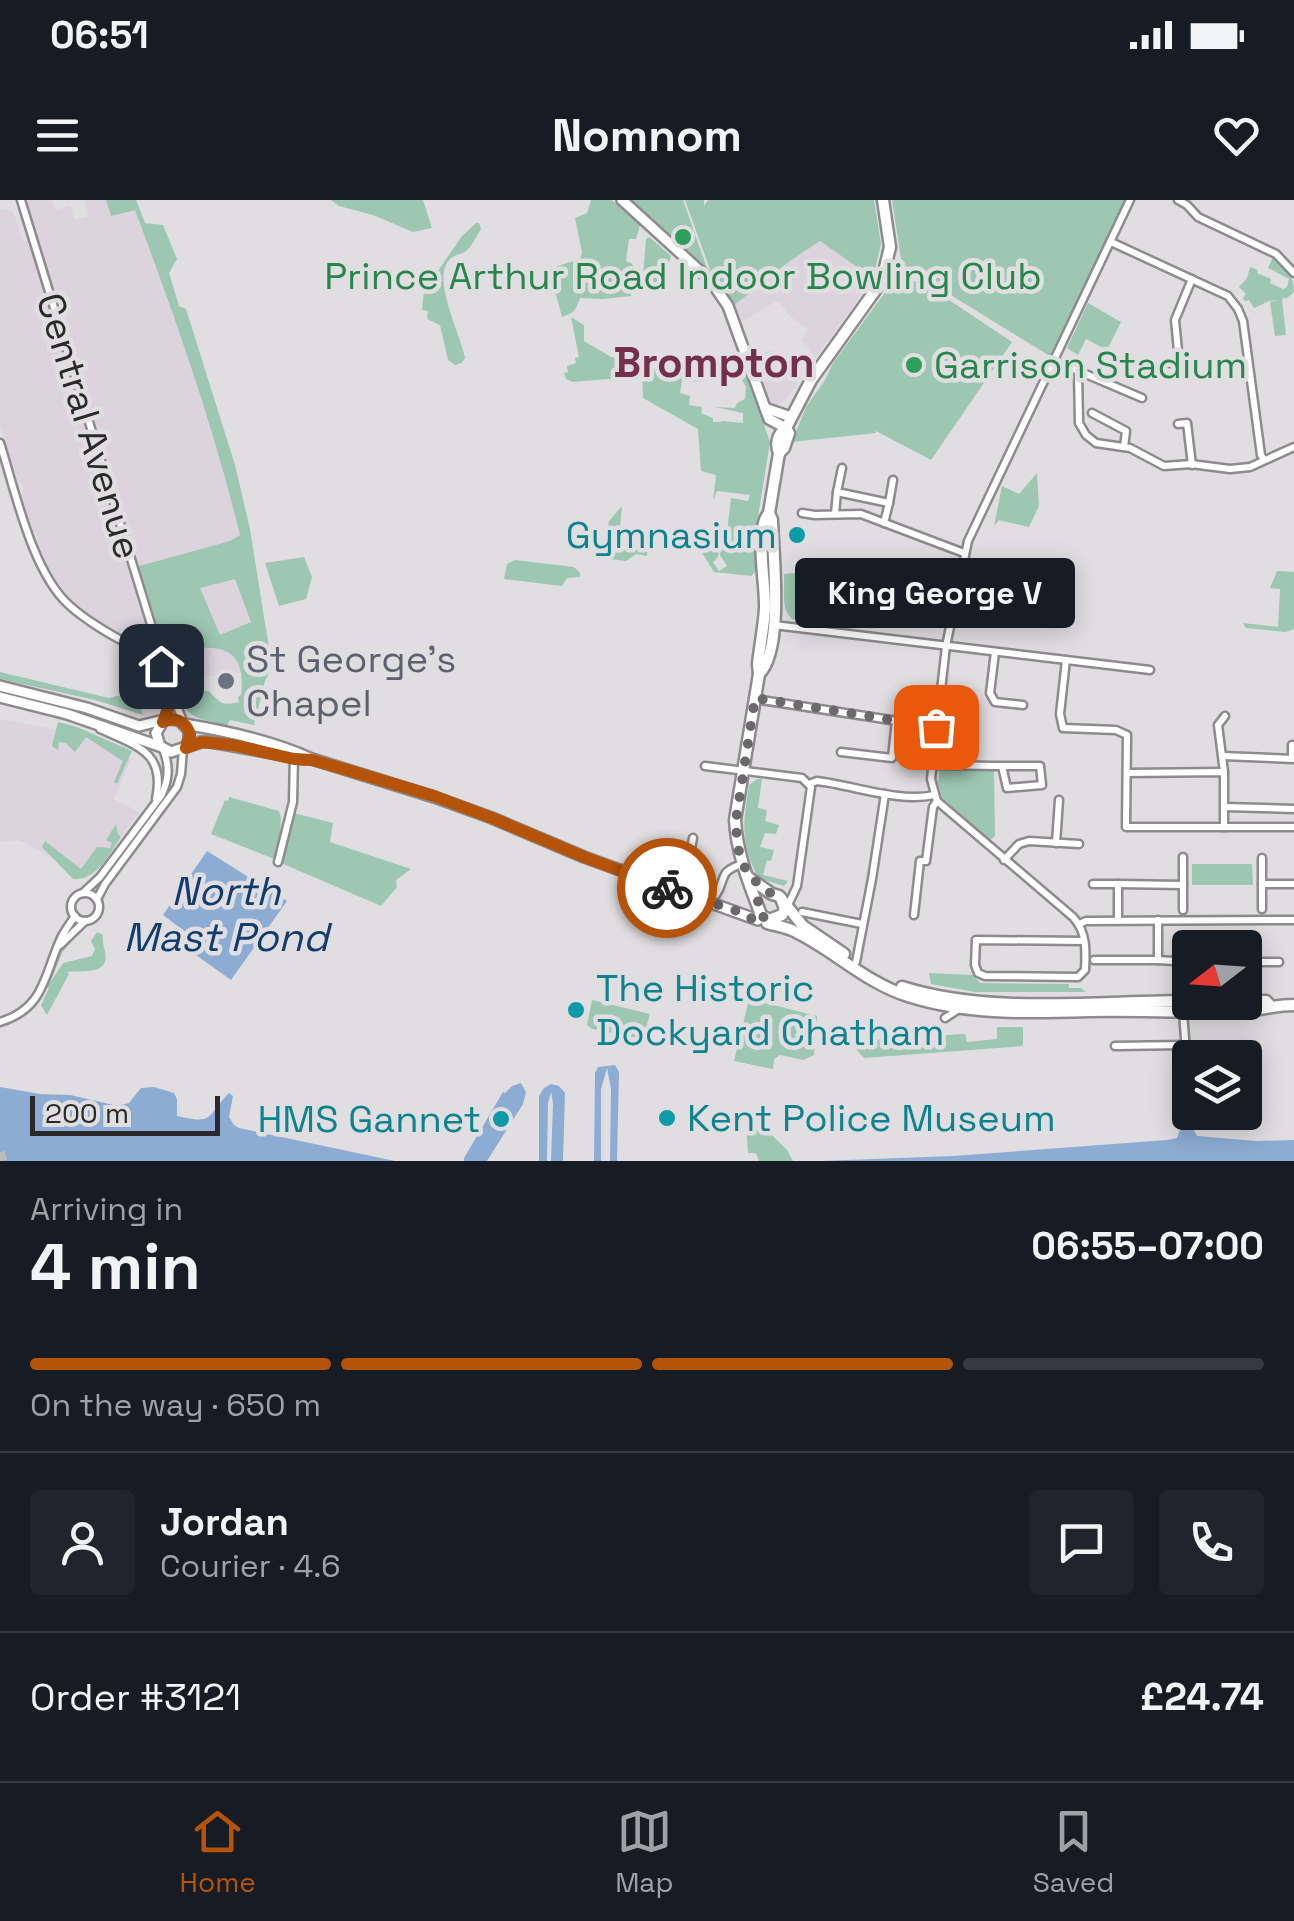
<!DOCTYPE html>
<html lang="en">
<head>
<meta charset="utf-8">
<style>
	:root { --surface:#171b24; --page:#20242c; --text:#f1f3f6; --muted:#9ea1a6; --line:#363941; --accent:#b45309 }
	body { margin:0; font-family:"Space Grotesk",sans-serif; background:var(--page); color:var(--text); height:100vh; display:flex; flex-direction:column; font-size:38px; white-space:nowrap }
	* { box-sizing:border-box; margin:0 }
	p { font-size:32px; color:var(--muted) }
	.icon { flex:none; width:55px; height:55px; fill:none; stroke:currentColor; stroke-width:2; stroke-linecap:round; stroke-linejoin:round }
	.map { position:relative; height:961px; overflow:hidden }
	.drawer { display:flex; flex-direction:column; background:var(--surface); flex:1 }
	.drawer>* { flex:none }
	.needle { width:65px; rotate:253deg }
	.tools { position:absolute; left:1172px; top:730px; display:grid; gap:20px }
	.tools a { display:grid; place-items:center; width:90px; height:90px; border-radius:10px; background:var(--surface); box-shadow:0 5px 25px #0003; font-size:50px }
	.scale { position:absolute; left:30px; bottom:25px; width:190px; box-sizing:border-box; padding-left:10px; border:5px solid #2b2a2b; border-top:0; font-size:28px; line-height:35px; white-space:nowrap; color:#2b2a2b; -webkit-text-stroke:8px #e1dee1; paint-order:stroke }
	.pin { position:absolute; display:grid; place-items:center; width:85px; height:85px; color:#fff; margin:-42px; border-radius:20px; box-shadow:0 5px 15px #0006 }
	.courier { position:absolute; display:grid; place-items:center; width:100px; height:100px; margin:-50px; border:8px solid #b45309; border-radius:50%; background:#fff; color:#222; box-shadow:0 2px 12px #0007 }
	.bubble { position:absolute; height:70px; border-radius:10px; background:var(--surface); box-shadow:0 5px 25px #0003; font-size:32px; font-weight:800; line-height:70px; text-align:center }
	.summary em { font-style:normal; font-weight:800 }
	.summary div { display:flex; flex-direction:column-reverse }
	.summary { display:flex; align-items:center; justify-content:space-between; height:170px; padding:0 30px }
	h1 { font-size:65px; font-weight:800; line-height:75px }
	.bar { display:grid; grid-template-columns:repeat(4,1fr); gap:15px 10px; align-content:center; height:120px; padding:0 30px }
	.bar i { height:12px; border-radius:8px; background:var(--line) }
	.bar .selected { background:var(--accent) }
	.bar p { grid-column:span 4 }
	.line { display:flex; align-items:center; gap:25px; padding:0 30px; border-top:2px solid var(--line) }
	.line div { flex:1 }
	.round { display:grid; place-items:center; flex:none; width:105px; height:105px; border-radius:10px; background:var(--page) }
	.status { display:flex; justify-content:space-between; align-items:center; height:70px; padding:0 50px; background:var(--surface); direction:ltr }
	.status svg { height:28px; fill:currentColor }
	header { display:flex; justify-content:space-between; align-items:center; height:130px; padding:0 30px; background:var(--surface); font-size:45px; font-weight:800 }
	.tabs { display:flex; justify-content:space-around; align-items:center; height:140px; border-top:2px solid var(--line); background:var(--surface); font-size:28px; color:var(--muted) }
	.tabs a { display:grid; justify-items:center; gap:5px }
	.tabs .selected { color:var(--accent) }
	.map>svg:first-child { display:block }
	.built { fill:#dcd3dc }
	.green { fill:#9dc7b2; fill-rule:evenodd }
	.water { fill:#8dacd4 }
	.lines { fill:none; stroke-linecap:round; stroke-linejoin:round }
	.primary-tunnel { stroke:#bdbabd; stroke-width:10; stroke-dasharray:10 5; stroke-linecap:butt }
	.street-casing { stroke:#8e8b8e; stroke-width:11 }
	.secondary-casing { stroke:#8e8b8e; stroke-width:14 }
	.primary-casing { stroke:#8e8b8e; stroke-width:15 }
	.street { stroke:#fff; stroke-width:6 }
	.secondary { stroke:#fff; stroke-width:9 }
	.primary { stroke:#fff; stroke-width:10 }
	.done { stroke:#6b696b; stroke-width:10; stroke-dasharray:0 18 }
	.route { stroke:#b45309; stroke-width:12 }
	.leisure-dot { fill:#2e9e5b; stroke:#e1dee1; stroke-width:4 }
	.culture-dot { fill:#0f9aa8; stroke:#e1dee1; stroke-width:4 }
	.worship-dot { fill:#6b7280; stroke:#e1dee1; stroke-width:4 }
	.labels { text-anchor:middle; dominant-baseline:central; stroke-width:9; stroke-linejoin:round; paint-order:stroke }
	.leisure-label { font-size:38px; fill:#27864d; stroke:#e1dee1 }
	.street-label { font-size:38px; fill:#2b2a2b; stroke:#e1dee1 }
	.culture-label { font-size:38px; fill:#0d838f; stroke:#e1dee1; text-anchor:end }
	.worship-label { font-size:38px; fill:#5b616d; stroke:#e1dee1; text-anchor:start }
	.water-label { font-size:40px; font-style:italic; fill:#113c6d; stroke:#e1dee1 }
	.quarter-label { font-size:42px; font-weight:bold; fill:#753049; stroke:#e1dee1 }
</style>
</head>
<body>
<div class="status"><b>06:51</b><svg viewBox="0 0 49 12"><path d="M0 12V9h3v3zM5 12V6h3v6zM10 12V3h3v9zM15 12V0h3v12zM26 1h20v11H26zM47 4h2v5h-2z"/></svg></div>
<header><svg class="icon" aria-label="menu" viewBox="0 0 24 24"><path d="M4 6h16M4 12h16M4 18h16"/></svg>Nomnom<svg class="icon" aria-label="heart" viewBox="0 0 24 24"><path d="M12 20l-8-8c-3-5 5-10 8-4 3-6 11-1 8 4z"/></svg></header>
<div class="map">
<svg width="1294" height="961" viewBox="0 0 1294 961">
	<rect width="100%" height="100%" fill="#e1dee1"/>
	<!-- built -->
	<g class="built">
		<polygon points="29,0 52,0 55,10 69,6 68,0 75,20 89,16 84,0 136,0 187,140 247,328 273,469 184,479 169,474 157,449 128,440 72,405 47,368 37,348 37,335 33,331 21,294 25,287 17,280 0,226 0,10 11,10 14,14 23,41 27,41 17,9"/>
		<polygon points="820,41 873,78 786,199 778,205 772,204 769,202 754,164 767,151 773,151 796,168 811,149 801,141 808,130 786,113 787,110 777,101 739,123 733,106 790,61"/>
		<polygon points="0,519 86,535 131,559 114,599 139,612 104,660 83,676 26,643 17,640 0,642"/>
	</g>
	<!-- green -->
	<g class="green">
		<path d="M106,0H136L145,23L163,25L177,59L169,73L179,106L186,109L235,265L250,329L272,467L265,481L254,525L230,520L227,526C203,518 188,522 179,495L195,489L209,491C220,504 223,506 239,502L238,497L241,495C247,447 219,442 178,453L162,442L158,436L136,367L230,341L240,335C213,224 175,117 135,10L111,16ZM235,379L251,422L220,435L200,388Z"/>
		<polygon points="331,0 423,0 432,28 413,32 373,15 339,6"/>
		<path d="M591,0H612L640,25L636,39H629L626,61L632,64L635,69L631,96L602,99L580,98C576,110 574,113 562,117L549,69L580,59L582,52L575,18L587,13Z"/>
		<polygon points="629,0 683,0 708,71 701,66"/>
		<polygon points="685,0 704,0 704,6 708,0 874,0 881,44 873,78 820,41 790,61 733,106 712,75"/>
		<polygon points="892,0 1126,0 1053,158 902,65"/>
		<path d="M476,23H479L481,29C477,35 472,46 467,50C460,56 452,54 447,63C434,84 461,136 465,158L462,163L455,165L448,160L440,125L427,119L428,111L422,110L424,91L462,36Z"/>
		<polygon points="649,37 671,56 667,70 660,72 662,76 666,76 665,86 660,90 642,89 646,39"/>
		<path d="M1273,57C1286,65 1294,77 1294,92L1286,99L1284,97L1282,100L1286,135L1275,136L1270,102L1278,100L1269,101L1254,108L1249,100L1245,101L1243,98L1246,94L1239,87L1247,78L1250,67L1258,70L1257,73L1271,79L1270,83L1283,89L1287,87L1289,79L1268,68Z"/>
		<polygon points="897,72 937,92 1012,142 931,260 876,231 876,233 792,242 806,207 825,180 833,163 892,83"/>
		<polygon points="1088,103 1121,122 1107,150 1086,139 1078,155 1067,148"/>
		<polygon points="571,117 584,125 584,141 611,157 626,161 628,165 634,169 635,174 632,177 573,182 566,179 564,173 568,172 567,166 576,163 575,158 579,157"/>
		<polygon points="650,169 681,173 704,182 682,180 680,193 690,196 689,205 702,207 701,213 713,218 713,222 721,222 722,221 743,223 743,213 715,207 735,208 737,203 745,199 746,187 742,180 747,176 770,242 757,323 757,370 751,376 714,372 697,345 698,337 720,340 718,357 713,362 719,371 727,366 720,355 722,340 726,340 731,298 748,301 750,295 717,291 713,300 716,275 701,271 698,229 643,198 642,174"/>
		<polygon points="1037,273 1039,306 1029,327 999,320 994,326 1002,286 1019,294"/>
		<polygon points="622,306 620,327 645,330 649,334 647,356 636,354 626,361 602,358 609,321"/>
		<polygon points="304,357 312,377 306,399 279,406 265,363"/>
		<polygon points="515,360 574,367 580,373 580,377 567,378 562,386 504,379 507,364"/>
		<path d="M816,371L833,372L832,414L827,415L826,417H811L810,425C778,421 785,401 784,374Z"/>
		<polygon points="1277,371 1294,372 1294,429 1286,432 1246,428 1243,423 1278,427 1280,389 1270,388"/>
		<polygon points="0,472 109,498 136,491 143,515 95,500 0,479"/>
		<polygon points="58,522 77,527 132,551 117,584 114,582 123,561 86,537 75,552 66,543 59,542 58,550 52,546"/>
		<polygon points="940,567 994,567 995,636 990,640 942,598 938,582"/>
		<path d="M757,579H762L758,608L767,610L765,621L779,625L776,634L765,633L760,647L774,650L771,661L767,660L763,675L788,681L784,686L758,678C740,640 743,625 749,585Z"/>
		<polygon points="229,597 279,611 281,618 279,661 211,634 225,600 228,601"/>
		<polygon points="293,613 333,623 330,642 411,669 396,680 397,687 381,706 281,663"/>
		<path d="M116,624L118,634L121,637C109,654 97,681 73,679L42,647L45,641L81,669L97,647L110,648L112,643L106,640Z"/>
		<polygon points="1192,664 1252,664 1253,685 1192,685"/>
		<path d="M97,732L103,735C102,741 104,746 105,752C110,776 82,770 67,772L69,774L47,815L41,805L49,788L46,786L57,757L68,741L76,733L77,735L62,753L50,783L63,763L92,756L95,749L91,741Z"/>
		<polygon points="929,773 973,775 980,783 1069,784 1069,788 1081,788 1086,792 975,792 931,784"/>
		<polygon points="749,799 817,816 814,855 803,860 780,855 774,859 773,869 734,861"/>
		<polygon points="592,800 650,814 643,839 592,829 587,825"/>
		<polygon points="908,827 912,827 913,831 928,831 929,836 965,834 967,842 997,839 997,827 1023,827 1023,846 864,858 856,849"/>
		<polygon points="745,909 787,950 793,961 759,961 756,953 748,953"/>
	</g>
	<!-- water -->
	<g class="water">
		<polygon points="207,651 287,701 231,780 182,745 188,734 163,715"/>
		<polygon points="615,865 619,872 617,961 610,961 611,889 607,868 601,889 601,961 594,961 595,873 598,867"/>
		<polygon points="521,883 526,892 523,904 487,961 464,961 464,958 503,892 505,893 512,886"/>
		<polygon points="551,884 559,886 565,893 563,961 551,961 553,903 551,892 548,903 547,961 539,961 539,896 544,888"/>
		<path d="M0,887L40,894L70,895L118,906L129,903L141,888L154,887L174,893L177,899V916C216,925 206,916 229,893L233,896L229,917L234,925L239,928L395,961H0Z"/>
		<polygon points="1190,923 1197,936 1256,941 1294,940 1294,961 820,961 953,956 1167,940 1177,938 1182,924"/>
	</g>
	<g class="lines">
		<!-- primary-tunnel -->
		<polyline class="primary-tunnel" points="0,952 2,961"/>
		<!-- street casing -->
		<g class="street-casing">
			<g id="street">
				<polyline points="21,0 154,434 149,451"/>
				<polyline points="1178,0 1187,5 1198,17 1276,54 1294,73"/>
				<polyline points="1111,42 1228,96 1238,109 1243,121 1261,255 1264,260"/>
				<polyline points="1055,161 1142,198"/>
				<polyline points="1170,163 1179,161 1175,120 1192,79"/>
				<polyline points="1078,172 1079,223 1086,235 1096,243 1130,248 1164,266 1191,264 1230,269 1250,267 1294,247"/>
				<polyline points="1092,213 1126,231 1124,247"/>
				<polyline points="1178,224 1187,223 1192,265"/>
				<path d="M0,243C15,290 32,372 69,405C83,418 110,435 127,443C134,446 142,447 149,451"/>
				<polyline points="837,292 842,268"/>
				<polyline points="889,303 893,280"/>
				<polyline points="802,313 815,315 861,314 964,353"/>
				<polyline points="835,314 837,292 889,303 884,323"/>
				<polyline points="774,425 1150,470"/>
				<polyline points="149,451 161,466 183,521"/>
				<polyline points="995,452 990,493 995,502 1023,505"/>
				<polyline points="1066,460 1060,514 1063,528 1116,530 1127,535 1126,627 1294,627"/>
				<polyline points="755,499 936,527"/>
				<polyline points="163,520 169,507 170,494"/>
				<path d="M100,529C137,546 166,552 156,599"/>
				<polyline points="1292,545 1292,558"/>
				<polyline points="841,552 892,558 896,520"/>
				<polyline points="1223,556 1294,559"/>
				<polyline points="933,565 995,566 1040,566 1042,585 1007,588 1002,566"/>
				<polyline points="705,566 802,578 811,587 797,686 788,705"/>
				<polyline points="1224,572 1218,525 1225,516"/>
				<polyline points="1127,573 1224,572 1224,627"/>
				<path d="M809,584L817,581C852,585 900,603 934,595"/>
				<polyline points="1225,607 1294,609"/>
				<path d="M693,638L686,676L687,684L691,688L716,695C727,677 718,672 742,664"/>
				<polyline points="1056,643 1059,600"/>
				<polyline points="1004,660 1019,644 1029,641 1079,644"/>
				<polyline points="278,662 293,602 294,555"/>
				<polyline points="1093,684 1118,684 1118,720"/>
				<polyline points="1118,684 1183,685"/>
				<polyline points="1262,684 1294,684"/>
				<path d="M83,693L100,677L161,596C169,580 170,566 163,549"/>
				<circle cx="85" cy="707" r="14"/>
				<polyline points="97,699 105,684 177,587 181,574 183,549"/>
				<polyline points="1262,709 1262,658"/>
				<polyline points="1183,710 1183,657"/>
				<polyline points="802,712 862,724"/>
				<polyline points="914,715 920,661 926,661 933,607 937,601"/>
				<polyline points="1079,724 1086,721 1294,720"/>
				<path d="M1084,741L976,740L975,765L978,773L985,776L1078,777L1085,770C1086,751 1087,732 1073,717L937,601L931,579L946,446L968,341L1130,0"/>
				<polyline points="60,745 85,721"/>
				<polyline points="1094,760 1158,760 1158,720"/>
				<polyline points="1158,760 1190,762"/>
				<polyline points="856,762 872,679 885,594"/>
				<polyline points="1245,762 1279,762"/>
				<polyline points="1183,812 1188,878"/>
				<polyline points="945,818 959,809"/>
				<path d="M0,822C46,808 44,773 62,736C66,729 71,722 75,716"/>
				<polyline points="1115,846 1185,845"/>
			</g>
		</g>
		<!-- secondary casing -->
		<g class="secondary-casing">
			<g id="secondary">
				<polyline points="622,0 711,81 728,106 769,219 786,228"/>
				<polyline points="765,208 791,217"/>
				<polyline points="0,486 87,508 139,526 168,519 179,520 189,530 189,540 186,547 171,552 160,546 156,533 163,521"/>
				<polyline points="0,497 67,514 159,546"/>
				<path d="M184,524C227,531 273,541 312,559L434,597L492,618L584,657L758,720"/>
				<polyline points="186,547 201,542 211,542 305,559"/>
			</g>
		</g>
		<!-- primary casing -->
		<g class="primary-casing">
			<g id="primary">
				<polyline points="779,253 784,248 789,233 786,228"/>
				<path d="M759,474C784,450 773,354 772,320L769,313"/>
				<polyline points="749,678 772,694 779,696 803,726 844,754"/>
				<path d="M781,698L785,709L782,715L769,720L761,715C749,683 737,655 735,620L759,474L758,464C760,445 764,427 765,408C766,384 754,330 769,313L779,253C775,243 778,234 786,228L811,180L874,92L883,76L890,47L883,0"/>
				<path d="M767,723C777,726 787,727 796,732C835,751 866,783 908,796C967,815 1029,813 1089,811C1140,810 1191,813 1242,811C1261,810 1275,805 1294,805"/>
				<path d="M902,787C991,815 1097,801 1190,801"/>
				<polyline points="1245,801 1266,801 1271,806"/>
			</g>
		</g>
		<!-- street -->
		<use href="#street" class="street"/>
		<!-- secondary -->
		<use href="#secondary" class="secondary"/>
		<!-- primary -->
		<use href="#primary" class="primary"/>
	</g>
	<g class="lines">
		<!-- done -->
		<path class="done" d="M667,688L740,712C746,719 757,720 766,719L761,715L757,702L772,694C741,674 737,656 736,620L755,498L936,527"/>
		<!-- route -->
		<path class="route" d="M161,466C168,487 173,501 163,522C175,516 185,521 190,534L186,548L202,542L233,545L294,559L312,560L344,569L434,596L492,618L584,657L667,688"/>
	</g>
	<!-- markers -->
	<g class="leisure-dot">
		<circle cx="683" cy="37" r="10"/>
		<circle cx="914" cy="165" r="10"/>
	</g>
	<g class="culture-dot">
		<circle cx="797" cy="335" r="10"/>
		<circle cx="576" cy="810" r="10"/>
		<circle cx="667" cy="918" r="10"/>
		<circle cx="501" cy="919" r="10"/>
	</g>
	<circle class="worship-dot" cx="226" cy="481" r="10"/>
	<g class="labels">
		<!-- leisure labels -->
		<g class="leisure-label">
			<text x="683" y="76">Prince Arthur Road Indoor Bowling Club</text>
			<text x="934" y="165" text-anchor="start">Garrison Stadium</text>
		</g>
		<!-- street labels -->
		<g class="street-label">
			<text transform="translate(89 226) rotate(73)">Central Avenue</text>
		</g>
		<!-- culture labels -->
		<g class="culture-label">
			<text x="777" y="335">Gymnasium</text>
			<text x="596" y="788" text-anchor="start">The Historic<tspan x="596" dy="44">Dockyard Chatham</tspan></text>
			<text x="687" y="918" text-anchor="start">Kent Police Museum</text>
			<text x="481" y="919">HMS Gannet</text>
		</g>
		<!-- worship labels -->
		<g class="worship-label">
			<text x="246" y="459">St George's<tspan x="246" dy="44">Chapel</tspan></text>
		</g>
		<!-- water labels -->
		<g class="water-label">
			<text x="226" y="691">North<tspan x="226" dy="46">Mast Pond</tspan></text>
		</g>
		<!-- quarter labels -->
		<g class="quarter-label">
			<text x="714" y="162">Brompton</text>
		</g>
	</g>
</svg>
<div class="tools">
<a><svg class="needle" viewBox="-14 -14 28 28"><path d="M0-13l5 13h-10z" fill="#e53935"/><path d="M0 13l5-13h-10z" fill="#9ea1a6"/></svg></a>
<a><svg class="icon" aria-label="layers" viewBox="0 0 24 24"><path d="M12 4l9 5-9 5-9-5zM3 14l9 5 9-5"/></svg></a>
</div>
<div class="scale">200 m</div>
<div class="pin" style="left:936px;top:527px;background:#ea580c"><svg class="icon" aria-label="bag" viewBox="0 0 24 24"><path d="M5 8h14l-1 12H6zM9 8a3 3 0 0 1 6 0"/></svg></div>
<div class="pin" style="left:161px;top:466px;background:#1f2937"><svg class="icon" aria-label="home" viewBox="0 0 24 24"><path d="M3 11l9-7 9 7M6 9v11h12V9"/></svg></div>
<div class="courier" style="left:667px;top:688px"><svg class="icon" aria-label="bike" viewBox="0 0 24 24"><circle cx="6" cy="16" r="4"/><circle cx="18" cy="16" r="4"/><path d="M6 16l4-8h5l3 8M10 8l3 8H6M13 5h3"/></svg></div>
<div class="bubble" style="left:795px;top:358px;width:280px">King George V</div>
</div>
<section class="drawer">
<div class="summary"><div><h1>4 min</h1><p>Arriving in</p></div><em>06:55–07:00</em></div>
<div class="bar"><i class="selected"></i><i class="selected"></i><i class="selected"></i><i></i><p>On the way · 650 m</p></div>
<div class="line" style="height:180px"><a class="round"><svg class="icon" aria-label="person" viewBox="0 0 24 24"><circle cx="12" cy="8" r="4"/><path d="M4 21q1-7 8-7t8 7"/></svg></a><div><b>Jordan</b><p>Courier · 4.6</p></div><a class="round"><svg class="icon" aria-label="chat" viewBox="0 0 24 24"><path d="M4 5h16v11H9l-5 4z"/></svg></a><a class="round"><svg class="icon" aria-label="phone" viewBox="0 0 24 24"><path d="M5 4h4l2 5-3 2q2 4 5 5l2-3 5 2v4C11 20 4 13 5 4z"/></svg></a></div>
<div class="line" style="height:130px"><div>Order #3121</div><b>£24.74</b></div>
</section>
<nav class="tabs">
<a class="selected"><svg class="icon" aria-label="home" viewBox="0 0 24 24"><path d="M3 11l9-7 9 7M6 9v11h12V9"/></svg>Home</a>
<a><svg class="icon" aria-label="map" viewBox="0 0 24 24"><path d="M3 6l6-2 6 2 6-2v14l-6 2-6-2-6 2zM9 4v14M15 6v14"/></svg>Map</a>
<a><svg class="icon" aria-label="saved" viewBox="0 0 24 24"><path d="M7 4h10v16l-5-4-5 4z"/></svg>Saved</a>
</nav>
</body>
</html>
